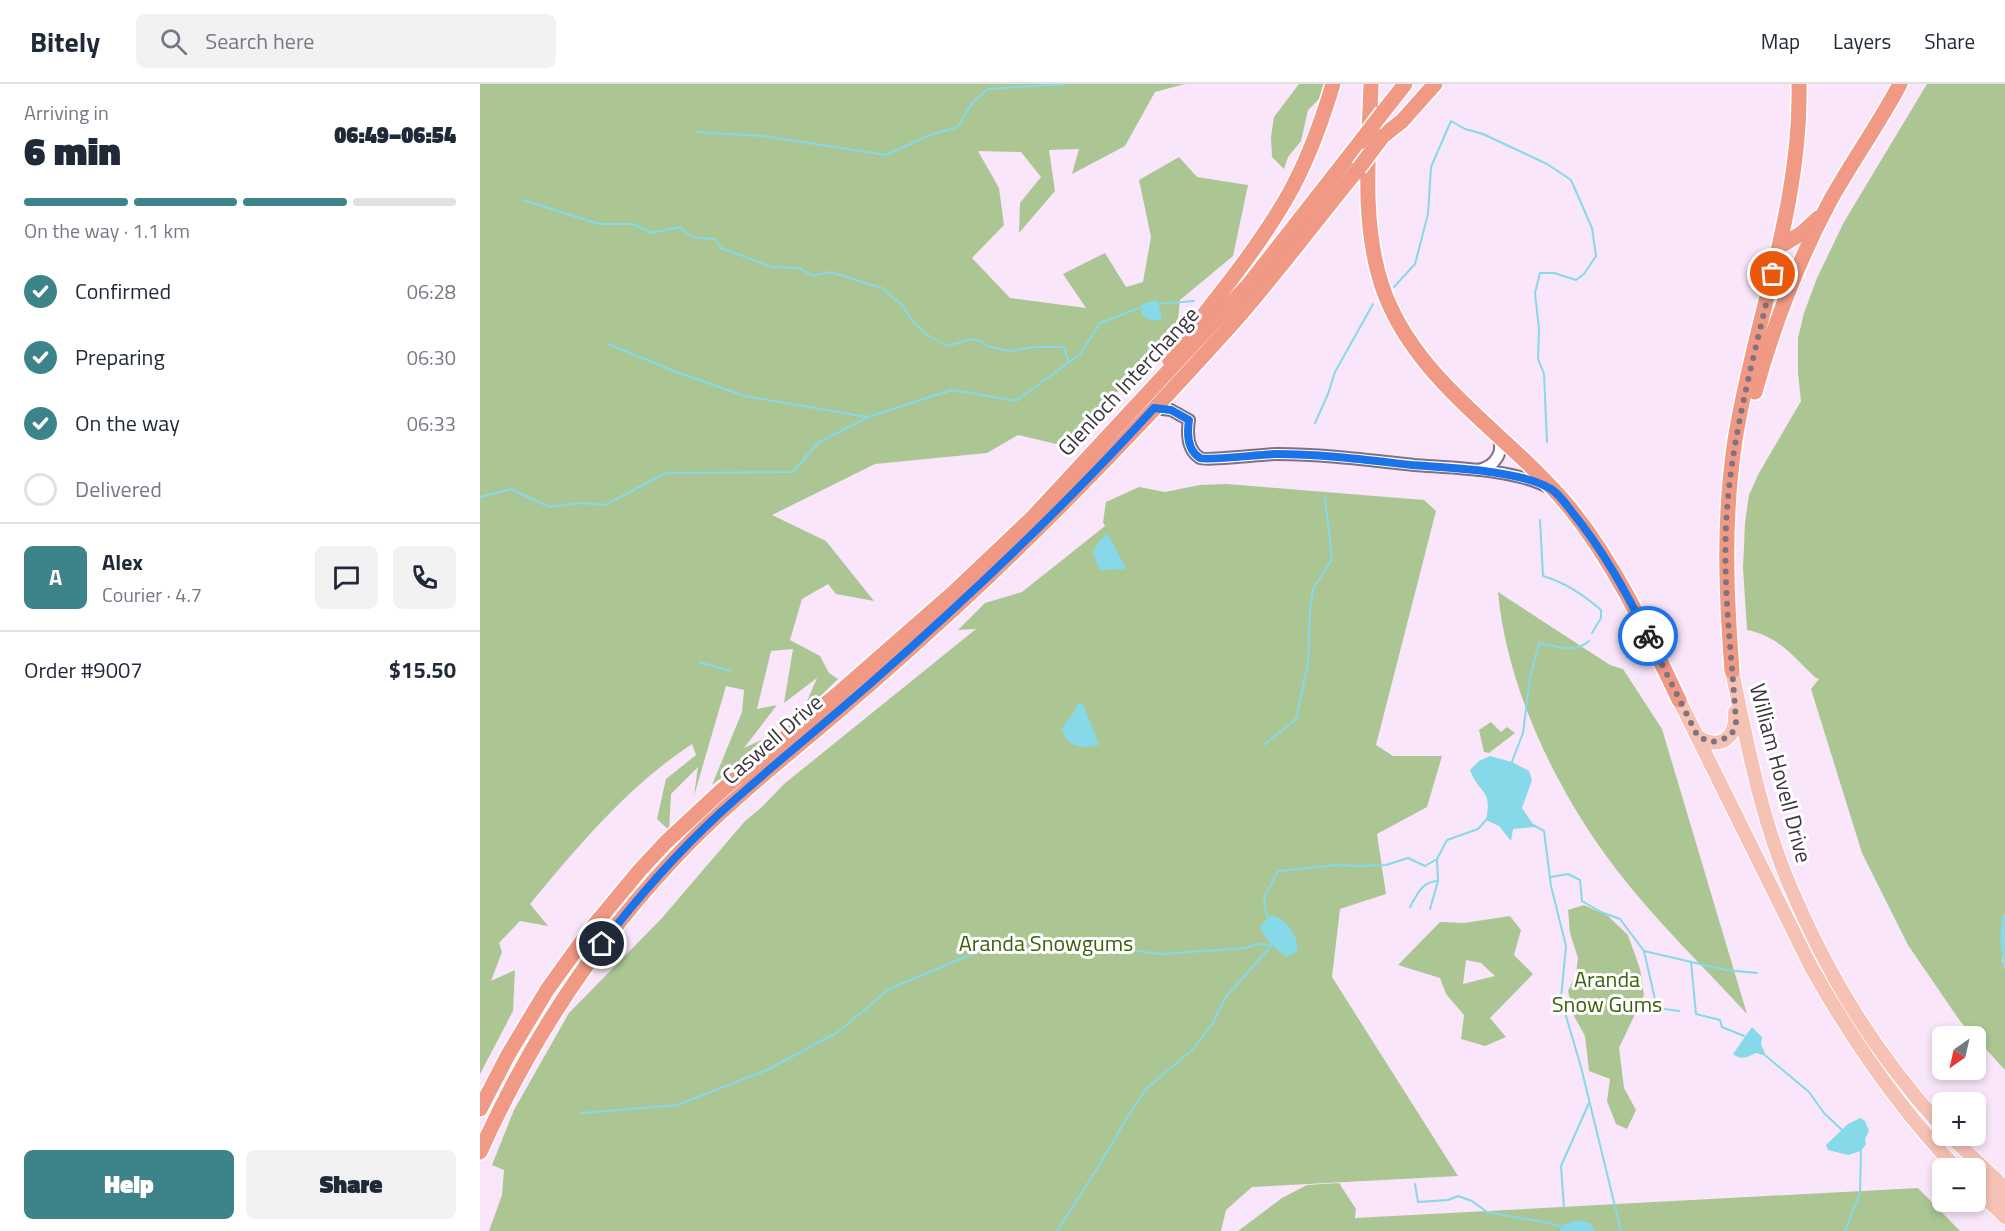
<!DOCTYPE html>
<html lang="en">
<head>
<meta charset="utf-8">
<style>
	:root { --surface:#fff; --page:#f2f2f3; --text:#1f2937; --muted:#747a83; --line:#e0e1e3; --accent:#3c848a }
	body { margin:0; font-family:"Titillium Web",sans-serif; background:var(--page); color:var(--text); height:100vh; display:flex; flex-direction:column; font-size:22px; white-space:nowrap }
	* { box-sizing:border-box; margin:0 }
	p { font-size:20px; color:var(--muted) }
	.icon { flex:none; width:33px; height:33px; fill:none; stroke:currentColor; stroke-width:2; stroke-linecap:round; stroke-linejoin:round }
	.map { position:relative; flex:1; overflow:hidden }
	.panel { display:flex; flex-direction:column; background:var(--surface); width:480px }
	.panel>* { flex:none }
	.needle { width:39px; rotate:214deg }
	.tools { position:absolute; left:1452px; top:942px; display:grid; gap:12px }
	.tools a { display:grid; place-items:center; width:54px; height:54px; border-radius:9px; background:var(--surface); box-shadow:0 3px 9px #0003; font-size:30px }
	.pin { position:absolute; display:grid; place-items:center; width:51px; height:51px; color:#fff; margin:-26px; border:3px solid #fff; border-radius:50%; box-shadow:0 2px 6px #0007 }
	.courier { position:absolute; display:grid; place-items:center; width:60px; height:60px; margin:-30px; border:4px solid #1a73e8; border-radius:50%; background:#fff; color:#222; box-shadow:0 2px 8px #0007 }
	.head em { font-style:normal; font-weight:800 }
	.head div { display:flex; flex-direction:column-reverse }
	.head { display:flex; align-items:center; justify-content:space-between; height:102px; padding:0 24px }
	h1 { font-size:39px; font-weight:800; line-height:45px }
	.bar { display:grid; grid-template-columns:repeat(4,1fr); gap:9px 6px; align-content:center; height:72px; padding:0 24px }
	.bar i { height:8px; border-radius:4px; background:var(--line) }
	.bar .active { background:var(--accent) }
	.bar p { grid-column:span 4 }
	.line { display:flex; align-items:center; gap:15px; padding:0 24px; border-top:2px solid var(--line) }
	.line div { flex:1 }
	.round { display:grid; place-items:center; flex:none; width:63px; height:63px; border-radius:9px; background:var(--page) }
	ol { padding:0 24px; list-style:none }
	li { display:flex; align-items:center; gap:18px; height:66px }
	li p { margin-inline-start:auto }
	li .icon { padding:6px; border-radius:50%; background:var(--accent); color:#fff; stroke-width:4 }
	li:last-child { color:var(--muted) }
	li i { width:33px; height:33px; border:3px solid var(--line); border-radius:50% }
	.action { display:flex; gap:12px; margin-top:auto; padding:12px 24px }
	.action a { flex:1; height:69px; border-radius:9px; background:var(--accent); color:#fff; font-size:24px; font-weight:800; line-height:69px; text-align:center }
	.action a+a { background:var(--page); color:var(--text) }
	header { display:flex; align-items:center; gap:36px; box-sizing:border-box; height:84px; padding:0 30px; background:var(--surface); border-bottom:2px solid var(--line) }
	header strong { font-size:28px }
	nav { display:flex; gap:33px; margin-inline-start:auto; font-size:21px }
	.search { width:420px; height:54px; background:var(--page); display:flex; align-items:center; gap:15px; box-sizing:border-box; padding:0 21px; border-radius:9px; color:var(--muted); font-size:22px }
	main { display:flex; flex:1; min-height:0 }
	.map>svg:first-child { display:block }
	.green { fill:#acc693; fill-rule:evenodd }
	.water { fill:#85d9e9 }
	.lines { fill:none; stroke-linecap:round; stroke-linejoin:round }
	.stream { stroke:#85d9e9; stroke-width:2 }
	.minor-casing { stroke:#817082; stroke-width:14 }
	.major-casing { stroke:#fff; stroke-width:16 }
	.highway-casing { stroke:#fff; stroke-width:18 }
	.minor { stroke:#fff; stroke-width:10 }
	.major { stroke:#f6c2b5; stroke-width:14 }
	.highway { stroke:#f09984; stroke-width:15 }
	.highway-bridge-casing { stroke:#fff; stroke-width:18; stroke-linecap:butt }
	.highway-bridge { stroke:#f09984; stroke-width:15 }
	.done { stroke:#7e737f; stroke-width:6; stroke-dasharray:0 10.8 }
	.route { stroke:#1a73e8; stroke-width:8 }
	.labels { text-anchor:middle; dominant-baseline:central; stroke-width:6; stroke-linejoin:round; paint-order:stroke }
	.street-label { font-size:22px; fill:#3c353d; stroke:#fff }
	.park-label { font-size:22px; fill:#3d5f0a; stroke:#fff }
</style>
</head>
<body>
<header>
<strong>Bitely</strong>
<div class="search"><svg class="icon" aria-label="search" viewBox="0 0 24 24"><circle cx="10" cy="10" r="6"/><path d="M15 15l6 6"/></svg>Search here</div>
<nav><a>Map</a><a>Layers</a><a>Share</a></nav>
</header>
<main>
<section class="panel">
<div class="head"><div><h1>6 min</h1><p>Arriving in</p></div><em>06:49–06:54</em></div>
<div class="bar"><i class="active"></i><i class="active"></i><i class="active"></i><i></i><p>On the way · 1.1 km</p></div>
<ol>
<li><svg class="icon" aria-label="check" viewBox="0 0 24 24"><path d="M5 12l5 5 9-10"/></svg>Confirmed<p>06:28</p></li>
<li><svg class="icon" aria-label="check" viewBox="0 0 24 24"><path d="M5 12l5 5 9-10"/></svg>Preparing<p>06:30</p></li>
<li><svg class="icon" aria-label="check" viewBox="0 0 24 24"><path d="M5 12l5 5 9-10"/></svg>On the way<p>06:33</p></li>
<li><i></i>Delivered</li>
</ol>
<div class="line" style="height:108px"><b class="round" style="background:var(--accent);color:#fff">A</b><div><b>Alex</b><p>Courier · 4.7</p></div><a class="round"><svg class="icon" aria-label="chat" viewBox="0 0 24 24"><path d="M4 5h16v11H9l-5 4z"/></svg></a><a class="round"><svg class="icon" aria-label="phone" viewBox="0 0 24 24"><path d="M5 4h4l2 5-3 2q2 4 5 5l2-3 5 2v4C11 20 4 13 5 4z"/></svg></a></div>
<div class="line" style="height:78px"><div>Order #9007</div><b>$15.50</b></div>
<div class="action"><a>Help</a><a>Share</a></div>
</section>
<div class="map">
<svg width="1525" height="1147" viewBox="0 0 1525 1147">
	<rect width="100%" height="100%" fill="#f9e6fa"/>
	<!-- green -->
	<g class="green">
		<path d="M0,0H705L675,8L645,62L592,90L599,65L569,66L575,107L539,149L540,119L561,93L541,68L498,67L519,104L524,141L492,174L530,214L606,224L583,190L625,169L646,203L663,198L671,153L659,96L699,73L717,93L768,101L753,172L700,216L697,246L585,362L538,351L507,369L395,380L292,431L346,457L394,517L356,510L348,500L322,515L310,556L340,572L349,589L358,595L321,631L337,594L304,619L313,565L291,567L277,625L297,621L264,664L305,645L232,701L262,628L264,606L246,602L214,712L218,683L191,710L189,746L177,735L186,695L216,671L212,660C148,702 98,762 50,820L68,842L40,837L19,859L22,868L11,897L35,886L33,927L0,990Z"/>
		<polygon points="819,0 846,0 843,11 828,26 821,57 808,73 804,85 792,73 791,53 794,33"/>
		<path d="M1447,0H1525V830H1523L1522,876L1525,885V986L1480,937L1428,861L1382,769L1331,605L1339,595L1336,594C1313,573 1299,552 1267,546L1263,484L1265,439L1269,411L1279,389L1321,317L1318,289V254L1324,229L1337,194L1364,138Z"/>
		<polygon points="747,400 944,416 956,427 896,661 913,672 962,672 947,723 897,750 906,810 860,825 852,893 978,1092 772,1103 746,1126 741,1147 9,1147 22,1111 24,1086 12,1081 34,1026 89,929 182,834 265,737 282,723 304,700 496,545 478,546 505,519 542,508 625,442 623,438 626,418 659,403 685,408 720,401"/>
		<path d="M1018,508L1130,581L1143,585L1182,645L1267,930C1223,882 1175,836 1136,785C1077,708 1027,605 1018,508Z"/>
		<polygon points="1011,638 1021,648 1027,643 1035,649 1009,669 1004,668 999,646"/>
		<polygon points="1104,821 1128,832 1148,851 1160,885 1164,911 1139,964 1144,1004 1156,1026 1147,1045 1136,1040 1127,1017 1130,995 1109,987 1105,952 1094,932 1088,907 1096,890 1098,874 1090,849 1088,826"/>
		<path d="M1030,832L1041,846L1034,871L1053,890L1010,934L1026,953L1005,962L981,955L984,931L966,910L960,894L918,881L960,838L984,839ZM986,876L1001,879L1015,892L983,900Z"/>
		<polygon points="859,1099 876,1125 875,1134 1438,1104 1480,1147 758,1147 802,1114 827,1101"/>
	</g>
	<!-- water -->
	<g class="water">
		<polygon points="677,216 682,235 672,237 662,231 662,220"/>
		<polygon points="627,449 646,484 643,485 619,486 613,468 618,459"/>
		<path d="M598,619L603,620L619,661C602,664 587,665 582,644L592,631Z"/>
		<path d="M1010,672L1032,678L1049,687L1052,696L1042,724L1055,743L1033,745L1031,757L1019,742L1006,736C1013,704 999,711 990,686L999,677Z"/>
		<path d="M1523,830H1525V885C1520,869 1519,846 1523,830Z"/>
		<path d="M791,831C807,835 819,852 817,867L807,873C796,866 784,855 780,842Z"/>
		<path d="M1272,943L1282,953L1281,960L1286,972L1276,969C1267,973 1262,977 1253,970Z"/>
		<polygon points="1380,1034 1385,1037 1389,1047 1385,1055 1386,1060 1381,1067 1368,1071 1348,1066 1346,1061 1368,1040"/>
		<polygon points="1098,1136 1110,1139 1115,1147 1079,1147 1085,1140"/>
	</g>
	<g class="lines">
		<!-- stream -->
		<g class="stream">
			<polyline points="217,48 283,52 406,71 450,51 478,43 492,19 508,5 585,0"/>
			<polyline points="43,116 119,140 153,140 172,149 200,143 212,153 235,155 241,164 292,183 319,184 333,192 350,188 402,204 423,222 433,238 446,250 467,262 492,255 501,257 509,263 530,267 554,263 584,263 589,278"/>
			<polyline points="914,203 935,180 948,130 951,83 971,37 985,45 1003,50 1067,80 1091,96 1112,144 1116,172 1104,190 1096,196 1074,189 1060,189 1055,209 1059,245 1058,275 1064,290 1067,358"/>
			<polyline points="676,220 714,217"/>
			<polyline points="128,260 196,288 265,312 387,333"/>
			<polyline points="835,339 848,310 855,288 893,220"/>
			<polyline points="0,413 31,405 69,423 101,419 125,421 186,389 313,388 338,359 388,333 450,313 473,306 536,317 600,270 620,239 662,223"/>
			<path d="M1060,436L1063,492C1084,498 1105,512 1121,526V534L1112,549"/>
			<polyline points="219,578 251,587"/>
			<polyline points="784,661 816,635 828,579 830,526 833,505 852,475 845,413"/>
			<path d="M1031,680L1043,649L1050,594L1059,559C1076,562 1095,570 1109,557"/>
			<polyline points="1053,741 1064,747 1071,802 1086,862 1081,915 1101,983 1141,1147"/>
			<polyline points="1071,793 1088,790 1100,796 1102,817 1121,828 1140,835 1164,867 1246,886 1277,889"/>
			<path d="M930,823C937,811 942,797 958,797"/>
			<polyline points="950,825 958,797 957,775"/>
			<polyline points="787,833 784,814 798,787 858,781 878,782 906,781 928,774 945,782 957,775 967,756 998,745 1007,735"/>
			<polyline points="1164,867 1177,924 1199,927"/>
			<polyline points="1211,878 1216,930 1240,936 1242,943 1264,952"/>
			<polyline points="1286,972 1329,1008 1344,1029 1362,1046"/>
			<polyline points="101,1029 197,1021 287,986 358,948 409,905 499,867 624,862 679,870 767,864 777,860 792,861"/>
			<polyline points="935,1100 938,1118 968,1116 978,1112 992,1117 1007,1128 1069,1139 1082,1143"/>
			<polyline points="1084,1124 1081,1082 1109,1019"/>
			<polyline points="577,1147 620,1080 645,1037 666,1005 712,966 731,942 745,914 791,862"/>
			<polyline points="1365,1147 1380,1109 1381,1067"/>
		</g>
		<!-- minor casing -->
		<g class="minor-casing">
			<g id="minor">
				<path d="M674,324L691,326L709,336C707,349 707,366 720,374C726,377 784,370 797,370C842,370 888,376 934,381C973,384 1034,385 1068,403"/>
				<path d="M998,386C1015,383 1026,367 1017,351"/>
			</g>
		</g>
		<!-- major casing -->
		<g class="major-casing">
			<g id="major">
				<path d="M1252,587C1267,659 1281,734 1310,802C1349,894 1395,969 1462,1043"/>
				<path d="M1199,616L1331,883C1372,956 1418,1023 1476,1084"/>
				<path d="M1218,653C1241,667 1257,653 1255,628"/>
				<polyline points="1470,1052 1525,1104"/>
				<polyline points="1496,1089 1525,1118"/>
				<polyline points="1496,1105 1525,1133"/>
			</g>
		</g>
		<!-- highway casing -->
		<g class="highway-casing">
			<g id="highway">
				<path d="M891,0C889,66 881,135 901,199C932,296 1027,348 1089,423C1136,481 1167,549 1199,616"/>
				<polyline points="903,28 925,0"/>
				<polyline points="903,52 922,37 955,0"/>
				<polyline points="1299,163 1322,149 1338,134"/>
				<path d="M689,275C729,223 773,172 806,115C827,79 841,40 853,0"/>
				<path d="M1275,308C1293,243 1318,177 1350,117C1372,77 1399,40 1420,0"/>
				<path d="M1252,587C1246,507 1243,436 1255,356C1274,237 1322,122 1319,0"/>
				<polyline points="0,1025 28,971 67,906 111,845 160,786 186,758 242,706 360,608 473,509 552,434 769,200 880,58"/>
				<path d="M0,1068C52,952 123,846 213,755C257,711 306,672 353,632C406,587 457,541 507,494C592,413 674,327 753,239C797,189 837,135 879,84"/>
			</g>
		</g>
		<!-- minor -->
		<use href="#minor" class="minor"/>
		<!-- major -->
		<use href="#major" class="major"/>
		<!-- highway -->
		<use href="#highway" class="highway"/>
		<!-- highway-bridge casing -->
		<g class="highway-bridge-casing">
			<g id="highway-bridge">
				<polyline points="880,58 903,28"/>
				<polyline points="879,84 903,52"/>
			</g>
		</g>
		<!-- highway-bridge -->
		<use href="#highway-bridge" class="highway-bridge"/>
	</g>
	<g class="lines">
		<!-- done -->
		<path class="done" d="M1168,552L1218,653L1232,658L1249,653L1255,645L1256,638C1252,573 1243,507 1246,442C1250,356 1274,274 1293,190"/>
		<!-- route -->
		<path class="route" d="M122,860C158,813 197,769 240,729C289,684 341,643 391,599C490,512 586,421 674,324L691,326L709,336C707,349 707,366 720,374C726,377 784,370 796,370C842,370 887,376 932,381C970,384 1039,386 1071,405C1079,410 1086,420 1092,428C1123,466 1146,508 1168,552"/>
	</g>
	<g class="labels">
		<!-- street labels -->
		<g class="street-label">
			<text transform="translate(648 297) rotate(-47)">Glenloch Interchange</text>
			<text transform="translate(292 655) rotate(-41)">Caswell Drive</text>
			<text transform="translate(1301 689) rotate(75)">William Hovell Drive</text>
		</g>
		<!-- park labels -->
		<g class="park-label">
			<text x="566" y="859">Aranda Snowgums</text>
			<text x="1127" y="895">Aranda<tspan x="1127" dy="25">Snow Gums</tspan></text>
		</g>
	</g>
</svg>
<div class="tools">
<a><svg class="needle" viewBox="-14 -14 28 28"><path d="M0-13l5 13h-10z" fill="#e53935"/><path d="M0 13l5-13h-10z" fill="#747a83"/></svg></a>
<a>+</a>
<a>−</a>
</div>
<div class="pin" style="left:1293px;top:190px;background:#ea580c"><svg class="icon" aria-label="bag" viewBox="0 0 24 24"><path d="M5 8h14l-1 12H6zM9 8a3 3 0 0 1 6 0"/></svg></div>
<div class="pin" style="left:122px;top:860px;background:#1f2937"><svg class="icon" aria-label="home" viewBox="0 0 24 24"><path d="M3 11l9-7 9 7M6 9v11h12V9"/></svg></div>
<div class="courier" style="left:1168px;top:552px"><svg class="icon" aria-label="bike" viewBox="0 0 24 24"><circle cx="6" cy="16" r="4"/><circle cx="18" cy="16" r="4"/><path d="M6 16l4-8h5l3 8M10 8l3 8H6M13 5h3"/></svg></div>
</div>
</main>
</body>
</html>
